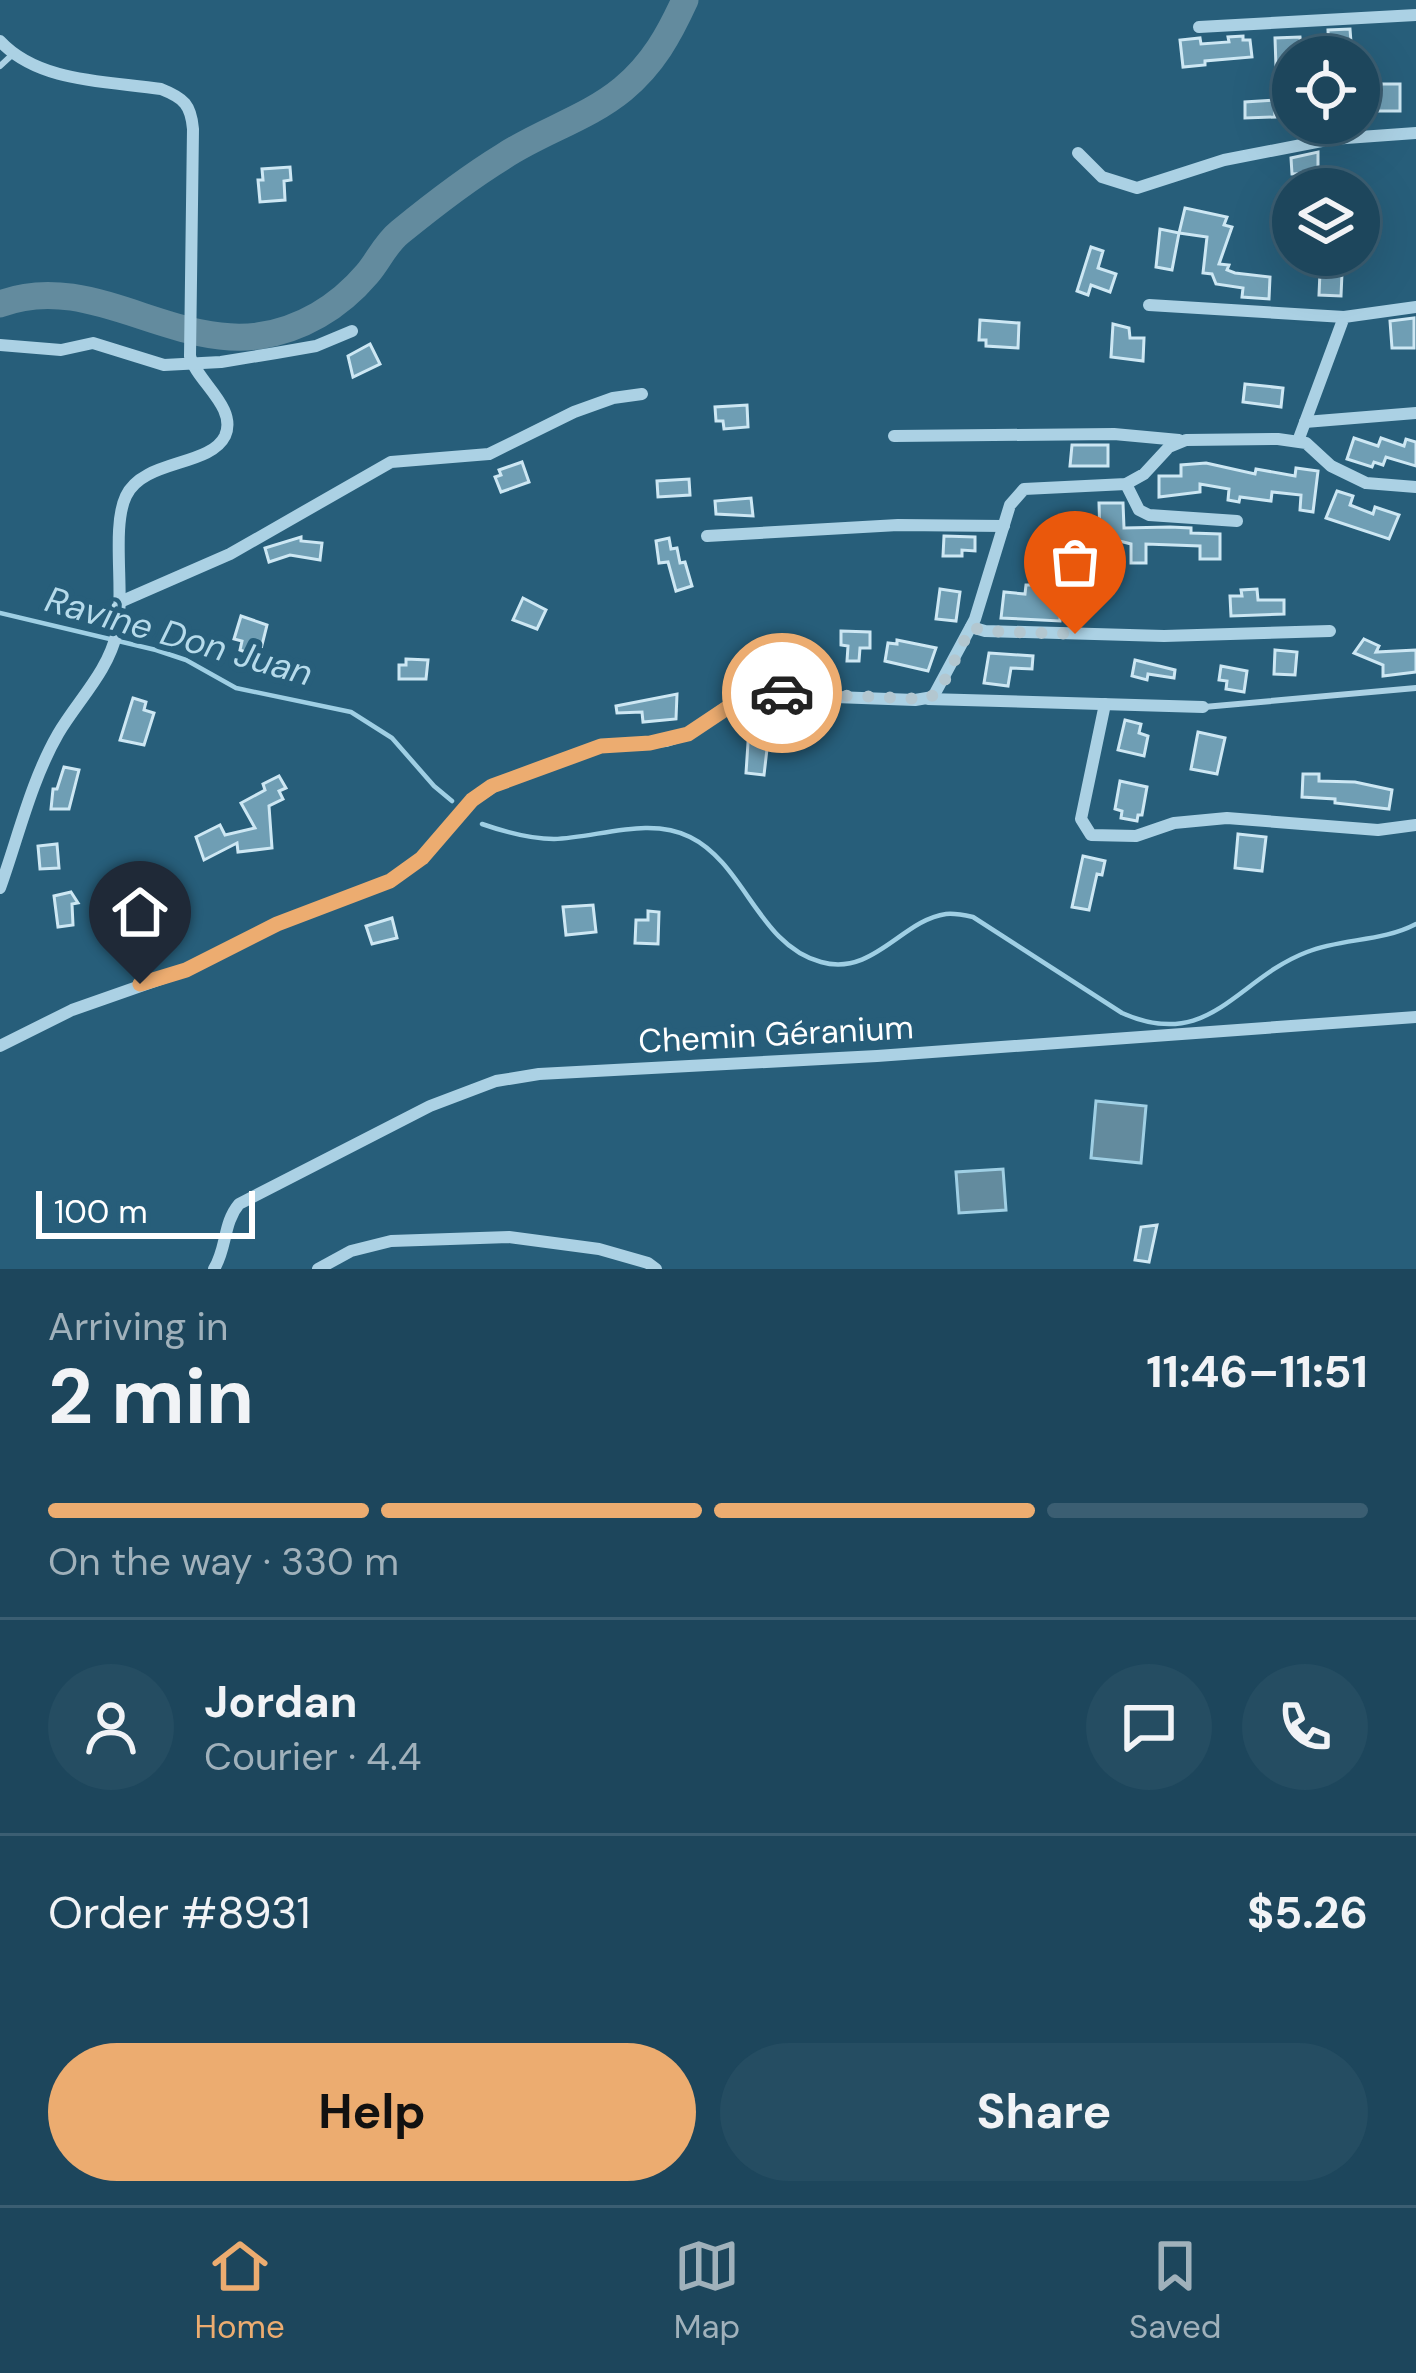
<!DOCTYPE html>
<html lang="en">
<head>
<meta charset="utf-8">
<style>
	:root { --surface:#1d465c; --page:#254d62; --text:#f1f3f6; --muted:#a0b1bb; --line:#3b5e72; --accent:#ecac70 }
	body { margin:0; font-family:"DM Sans",sans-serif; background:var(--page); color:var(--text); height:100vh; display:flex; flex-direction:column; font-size:45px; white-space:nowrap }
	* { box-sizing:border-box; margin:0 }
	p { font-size:39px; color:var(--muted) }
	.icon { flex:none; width:66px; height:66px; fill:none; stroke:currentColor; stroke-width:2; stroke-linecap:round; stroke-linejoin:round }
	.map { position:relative; height:1269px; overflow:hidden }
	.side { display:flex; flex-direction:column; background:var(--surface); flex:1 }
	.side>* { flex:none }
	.fabs { position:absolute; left:1272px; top:36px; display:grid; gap:24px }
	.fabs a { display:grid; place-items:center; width:108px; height:108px; border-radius:50%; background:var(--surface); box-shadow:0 12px 48px #0002,0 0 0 3px var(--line); font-size:60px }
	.scale { position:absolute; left:36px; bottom:30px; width:219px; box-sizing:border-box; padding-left:12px; border:6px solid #fff; border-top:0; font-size:33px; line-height:42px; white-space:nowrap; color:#fff; -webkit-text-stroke:9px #275e7a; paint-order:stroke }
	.pin { position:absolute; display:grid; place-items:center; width:102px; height:102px; color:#fff; margin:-123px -51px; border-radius:50% 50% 50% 0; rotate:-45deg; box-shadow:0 0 12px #0007 }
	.pin .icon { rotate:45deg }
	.courier { position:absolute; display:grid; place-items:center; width:120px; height:120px; margin:-60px; border:9px solid #ecac70; border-radius:50%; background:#fff; color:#222; box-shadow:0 3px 15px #0007 }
	.headline em { font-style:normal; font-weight:700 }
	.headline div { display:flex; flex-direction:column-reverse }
	.headline { display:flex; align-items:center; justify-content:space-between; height:204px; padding:0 48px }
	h1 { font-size:78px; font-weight:700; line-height:90px }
	.bar { display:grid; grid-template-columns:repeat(4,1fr); gap:18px 12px; align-content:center; height:144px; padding:0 48px }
	.bar i { height:15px; border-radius:9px; background:var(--line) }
	.bar .active { background:var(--accent) }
	.bar p { grid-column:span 4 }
	.line { display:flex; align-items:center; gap:30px; padding:0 48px; border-top:3px solid var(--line) }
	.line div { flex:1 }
	.round { display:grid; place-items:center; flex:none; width:126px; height:126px; border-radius:63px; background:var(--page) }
	.primary-button { display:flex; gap:24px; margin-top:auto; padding:24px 48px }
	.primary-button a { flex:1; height:138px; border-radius:72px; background:var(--accent); color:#111; font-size:48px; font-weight:700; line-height:138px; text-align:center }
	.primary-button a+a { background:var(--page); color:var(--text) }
	.tab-bar { display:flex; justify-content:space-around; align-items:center; height:168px; border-top:3px solid var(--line); background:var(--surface); font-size:33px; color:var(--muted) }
	.tab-bar a { display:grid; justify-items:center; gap:6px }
	.tab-bar .active { color:var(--accent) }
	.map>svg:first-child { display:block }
	.water { fill:#638b9e; stroke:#9fcfe4; stroke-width:3 }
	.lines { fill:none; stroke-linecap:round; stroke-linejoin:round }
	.stream { stroke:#9fcfe4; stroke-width:4.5 }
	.river { stroke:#638b9e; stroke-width:27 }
	.building { fill:#6f9eb4; stroke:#cde7f3; stroke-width:3 }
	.service { stroke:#abd1e4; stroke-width:6 }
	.minor { stroke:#abd1e4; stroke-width:12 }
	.done { stroke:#b3c7d0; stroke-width:12; stroke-dasharray:0 21.6 }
	.route { stroke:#ecac70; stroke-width:15 }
	.labels { text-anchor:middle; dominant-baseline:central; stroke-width:12; stroke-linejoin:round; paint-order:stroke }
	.street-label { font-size:33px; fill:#fff; stroke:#275e7a }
	.water-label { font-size:36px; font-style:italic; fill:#b6dbeb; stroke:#275e7a }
</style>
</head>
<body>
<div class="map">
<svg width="1416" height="1269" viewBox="0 0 1416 1269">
	<rect width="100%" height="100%" fill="#275e7a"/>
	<!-- water -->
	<g class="water">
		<polygon points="1096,1101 1146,1106 1141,1163 1091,1158"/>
		<polygon points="1003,1169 1006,1210 959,1213 956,1172"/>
	</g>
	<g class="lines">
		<!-- stream -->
		<g class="stream">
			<polyline points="0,613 156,650 186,660 236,688 351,712 392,738 434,786 452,801"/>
			<path d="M482,824C505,832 530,839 554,839C597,838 649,816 690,837C745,864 758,945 821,962C873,977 902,920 946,914C954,913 964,915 973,917L1122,1013C1210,1052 1236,979 1307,952C1342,938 1382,942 1416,924"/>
		</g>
		<!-- river -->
		<path class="river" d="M0,304C88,270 170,348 258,336C301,330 339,307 367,274C379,260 385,244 400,232C433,205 468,178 504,156C542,131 588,118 623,89C653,64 669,35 685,0"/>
	</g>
	<!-- building -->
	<g class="building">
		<polygon points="1350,29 1352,55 1329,56 1328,30"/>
		<polygon points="1243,36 1243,40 1250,40 1252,57 1205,61 1205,65 1183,67 1180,40 1200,38 1201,44 1229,42 1228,37"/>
		<polygon points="1300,37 1302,57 1293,57 1293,66 1276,67 1275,38"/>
		<rect x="1370" y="84" width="30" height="27"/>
		<polygon points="1274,100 1275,117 1245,118 1245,102"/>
		<polygon points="1318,152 1318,173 1292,174 1291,158"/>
		<polygon points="290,167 291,180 284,181 285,200 260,202 258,180 263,180 262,169"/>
		<polygon points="1185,208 1227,217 1224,225 1232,227 1219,264 1229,265 1227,270 1235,273 1270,277 1269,299 1242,297 1243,288 1216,284 1212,274 1203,273 1207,237 1179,233 1172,270 1156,267 1160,229 1179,233"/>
		<polygon points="1091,247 1103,251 1098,268 1116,274 1110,292 1091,285 1088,295 1077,291"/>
		<polygon points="1320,272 1342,273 1341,296 1319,295"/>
		<polygon points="1414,318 1414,348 1392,348 1390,321"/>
		<polygon points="980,320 1019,323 1018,348 986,346 986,340 979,340"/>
		<polygon points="1113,324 1129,328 1130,338 1144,338 1143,361 1111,357"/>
		<polygon points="370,344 380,364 353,377 348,356"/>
		<polygon points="1245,384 1283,388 1281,407 1243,402"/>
		<polygon points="747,405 748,427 724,429 723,421 716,421 715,407"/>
		<polygon points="1354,438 1378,446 1381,438 1404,446 1406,439 1416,442 1416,466 1386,457 1383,465 1374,462 1372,467 1347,459"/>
		<polygon points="1072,445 1108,445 1108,466 1070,466"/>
		<polygon points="522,462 529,482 501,492 495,477 501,475 499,470"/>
		<polygon points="1206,463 1255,474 1256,469 1295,476 1296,468 1318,471 1313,512 1300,510 1301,495 1272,492 1271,501 1240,497 1239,502 1228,500 1229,489 1200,484 1200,492 1159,497 1159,476 1181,476 1181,465"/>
		<polygon points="689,479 690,495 658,497 657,481"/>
		<polygon points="1337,491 1353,496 1350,505 1373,514 1375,507 1399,515 1389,539 1326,518"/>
		<polygon points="751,498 753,516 716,514 715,501"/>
		<polygon points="1099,503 1123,503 1124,528 1170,527 1191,528 1191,533 1220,534 1220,559 1200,559 1200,546 1146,544 1146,563 1131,563 1131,544 1100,536"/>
		<polygon points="944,536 975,537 975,551 962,550 962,556 943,556"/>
		<polygon points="301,537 301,541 322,543 320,560 290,555 269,562 265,548"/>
		<polygon points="669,538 671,549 677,548 680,563 685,562 692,586 676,591 668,562 659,563 656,541"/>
		<polygon points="1026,585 1051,585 1051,596 1061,596 1060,621 1001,618 1004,592 1025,594"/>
		<polygon points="940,589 960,592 956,621 936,619"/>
		<polygon points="1257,589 1258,600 1284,600 1284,614 1231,616 1230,596 1242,596 1241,590"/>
		<polygon points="523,598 546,610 537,629 513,620"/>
		<polygon points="241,616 267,625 259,657 240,650 242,641 234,639"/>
		<polygon points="841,631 870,632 870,648 860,648 859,661 847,661 848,646 841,645"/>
		<polygon points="1364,639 1379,646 1376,652 1416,650 1416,672 1383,676 1383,665 1354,653"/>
		<polygon points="897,640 936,648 928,671 885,661 888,643 897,644"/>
		<polygon points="1275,650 1297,652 1295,675 1274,674"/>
		<polygon points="989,653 1033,656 1032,669 1011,668 1008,686 984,683"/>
		<polygon points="406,659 428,660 426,679 399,679 399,665 406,665"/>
		<polygon points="1135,660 1175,670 1174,678 1148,674 1147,680 1132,676"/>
		<polygon points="1221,666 1247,671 1244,692 1226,689 1227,681 1219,680"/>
		<polygon points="677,694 676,719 643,722 642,712 617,713 616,706"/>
		<polygon points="133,698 146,702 144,710 154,713 144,745 120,740"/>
		<polygon points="1125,720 1141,724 1139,733 1148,736 1144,756 1118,750"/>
		<polygon points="765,727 776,727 775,749 767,749 764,775 746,773 749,728"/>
		<polygon points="1198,732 1225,738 1217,774 1191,769"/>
		<polygon points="64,767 79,770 69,809 51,809 53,789 57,789"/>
		<polygon points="1303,774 1319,774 1319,781 1355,782 1392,790 1389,809 1335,803 1335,799 1302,797"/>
		<polygon points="279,776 286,788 279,791 283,799 269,806 272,848 238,852 237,843 204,860 196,837 220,825 225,835 255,828 241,803 265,790 263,784"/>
		<polygon points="1120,781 1147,787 1142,815 1138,815 1137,821 1121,818 1122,811 1115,809"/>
		<polygon points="1238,834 1266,837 1262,871 1235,868"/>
		<polygon points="57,844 59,868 40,869 38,846"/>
		<polygon points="1083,856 1105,861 1102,875 1097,874 1089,910 1072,907"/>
		<polygon points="71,892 78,903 72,904 73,925 58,927 54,896"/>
		<polygon points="593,905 596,932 566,935 563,907"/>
		<polygon points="648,911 659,912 658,944 635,943 636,920 648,920"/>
		<polygon points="392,918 397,938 372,944 366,926"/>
		<polygon points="1157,1225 1149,1262 1135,1260 1141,1227"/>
	</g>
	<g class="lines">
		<!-- service -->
		<g class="service">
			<polyline points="0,66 13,54"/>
			<polyline points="1204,707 1416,688"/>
		</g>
		<!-- minor -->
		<g class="minor">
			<polyline points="1199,27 1416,15"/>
			<path d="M0,41C39,83 108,81 161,89C184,98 191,105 193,129L190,356C196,381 238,407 225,436C210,467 143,459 126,496C111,527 125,594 117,632C108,672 78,700 58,734C31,781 18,838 0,888"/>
			<polyline points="1078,153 1102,177 1137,188 1224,160 1332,139 1416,133"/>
			<polyline points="1149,305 1344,317"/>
			<polyline points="0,345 61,350 93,343 164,365 221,362 276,353 316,346 352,331"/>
			<polyline points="1305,422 1416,413"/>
			<polyline points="894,436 1114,434 1179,440"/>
			<polyline points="1298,441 1344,317 1416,307"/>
			<polyline points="1126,484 1139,510 1149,515 1237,521"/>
			<polyline points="707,536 898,525 1004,526"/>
			<polyline points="120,602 230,554 391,462 489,454 574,412 613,398 642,394"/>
			<polyline points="971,627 985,631 1164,636 1330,631"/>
			<polyline points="928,699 1203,707"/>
			<polyline points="1105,704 1081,819 1091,835 1136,836 1174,823 1227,818 1378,830 1416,825"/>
			<polyline points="0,1046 72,1010 186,970 277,924 390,881 422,858 473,800 499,783 600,746 666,741 688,734 725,708 755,694 915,700 933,697 975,619 1010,505 1024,489 1126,484 1144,474 1169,447 1186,440 1278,439 1306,443 1331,466 1366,483 1416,487"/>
			<path d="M214,1269C227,1248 223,1223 239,1204L430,1106L496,1081L539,1074L877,1056L1416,1017"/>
			<polyline points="318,1269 351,1251 391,1241 509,1237 599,1249 648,1263 656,1269"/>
		</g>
	</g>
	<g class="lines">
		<!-- done -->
		<polyline class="done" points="782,693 926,699 939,692 971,627 985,631 1075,634"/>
		<!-- route -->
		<polyline class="route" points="140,984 186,970 277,924 390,881 422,858 472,800 492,786 601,746 650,743 688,734 739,700 755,694 782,693"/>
	</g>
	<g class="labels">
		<!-- street labels -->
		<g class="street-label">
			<text transform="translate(776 1034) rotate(-3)">Chemin Géranium</text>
		</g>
		<!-- water labels -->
		<g class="water-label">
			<text transform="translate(179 636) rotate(16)">Ravine Don Juan</text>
		</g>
	</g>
</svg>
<div class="fabs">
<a><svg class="icon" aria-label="locate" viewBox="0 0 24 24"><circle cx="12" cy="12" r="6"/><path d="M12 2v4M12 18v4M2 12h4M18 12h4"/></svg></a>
<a><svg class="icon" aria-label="layers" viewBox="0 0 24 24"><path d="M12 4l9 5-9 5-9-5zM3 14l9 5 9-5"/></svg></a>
</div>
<div class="scale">100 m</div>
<div class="pin" style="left:1075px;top:634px;background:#ea580c"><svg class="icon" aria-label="bag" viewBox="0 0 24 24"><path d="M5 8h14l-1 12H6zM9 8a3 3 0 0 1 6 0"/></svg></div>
<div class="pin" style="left:140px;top:984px;background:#1f2937"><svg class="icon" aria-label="home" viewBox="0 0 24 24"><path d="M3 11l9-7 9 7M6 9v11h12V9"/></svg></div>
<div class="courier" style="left:782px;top:693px"><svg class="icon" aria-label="car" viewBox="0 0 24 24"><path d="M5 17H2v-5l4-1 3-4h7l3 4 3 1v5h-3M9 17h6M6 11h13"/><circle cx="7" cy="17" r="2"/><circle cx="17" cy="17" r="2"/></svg></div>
</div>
<section class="side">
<div class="headline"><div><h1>2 min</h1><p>Arriving in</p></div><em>11:46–11:51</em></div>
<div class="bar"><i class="active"></i><i class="active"></i><i class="active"></i><i></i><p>On the way · 330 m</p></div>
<div class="line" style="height:216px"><a class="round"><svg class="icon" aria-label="person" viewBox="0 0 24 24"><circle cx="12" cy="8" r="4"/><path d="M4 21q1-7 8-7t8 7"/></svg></a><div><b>Jordan</b><p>Courier · 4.4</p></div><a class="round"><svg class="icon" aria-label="chat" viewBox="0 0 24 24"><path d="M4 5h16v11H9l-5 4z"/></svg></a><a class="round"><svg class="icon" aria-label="phone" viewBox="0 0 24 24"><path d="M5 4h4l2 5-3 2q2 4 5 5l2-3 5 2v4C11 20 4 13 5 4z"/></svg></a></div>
<div class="line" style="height:156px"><div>Order #8931</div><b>$5.26</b></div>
<div class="primary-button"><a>Help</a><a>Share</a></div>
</section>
<nav class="tab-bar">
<a class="active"><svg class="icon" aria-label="home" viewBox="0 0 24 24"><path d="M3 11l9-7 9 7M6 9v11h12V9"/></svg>Home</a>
<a><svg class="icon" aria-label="map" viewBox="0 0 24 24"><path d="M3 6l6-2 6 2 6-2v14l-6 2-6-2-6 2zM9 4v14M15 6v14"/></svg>Map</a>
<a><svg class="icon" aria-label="saved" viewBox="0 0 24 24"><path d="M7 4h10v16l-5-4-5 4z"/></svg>Saved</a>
</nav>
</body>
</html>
